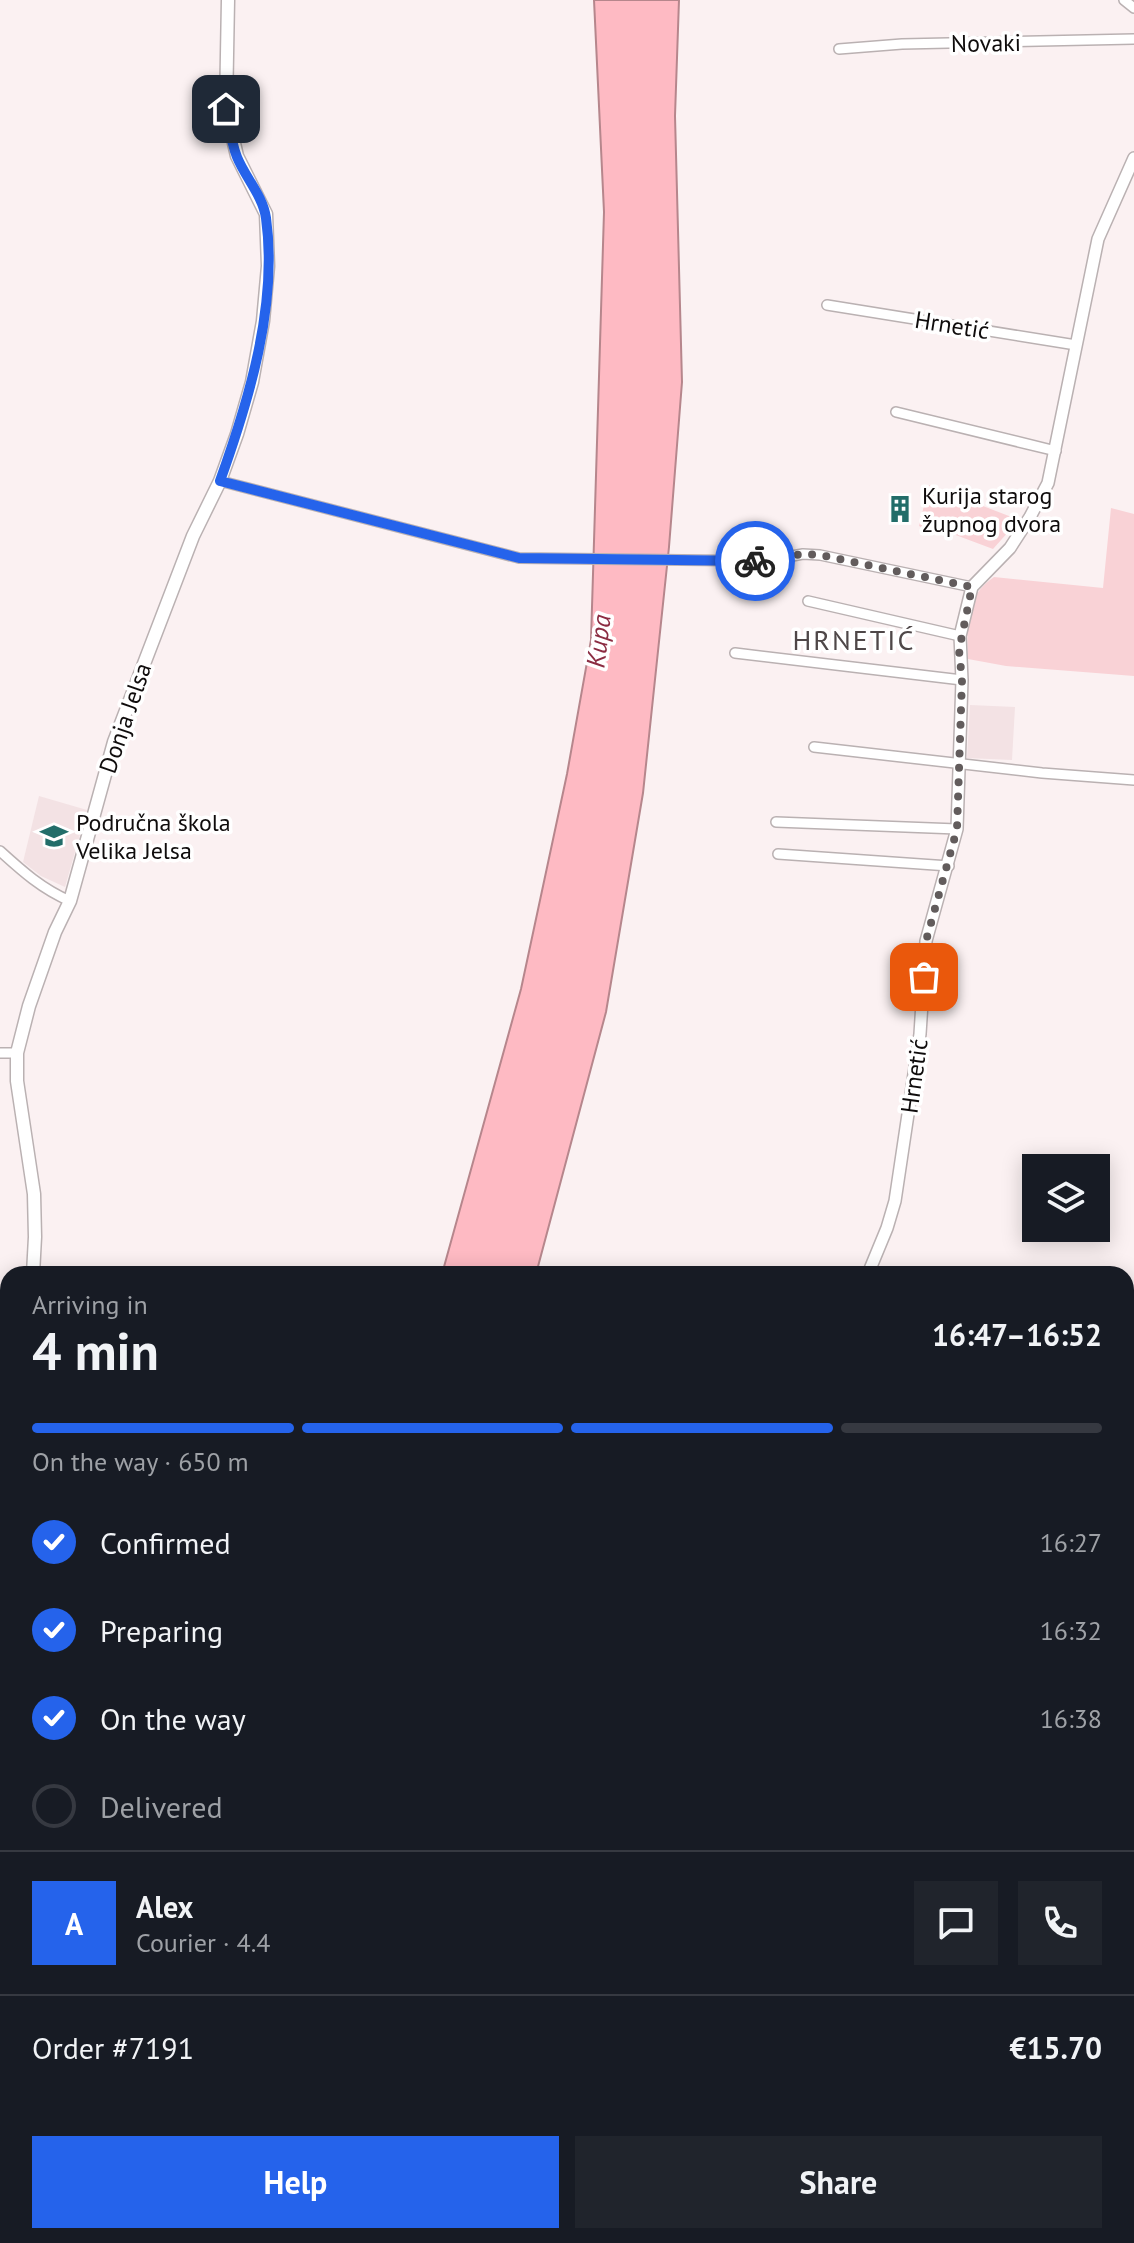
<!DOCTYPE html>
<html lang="en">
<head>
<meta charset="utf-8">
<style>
	:root { --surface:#171b24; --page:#20242c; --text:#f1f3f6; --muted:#9ea1a6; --line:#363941; --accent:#2563eb }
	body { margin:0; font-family:"PT Sans",sans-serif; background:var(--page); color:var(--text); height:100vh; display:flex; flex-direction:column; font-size:30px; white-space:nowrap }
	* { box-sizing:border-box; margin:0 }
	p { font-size:26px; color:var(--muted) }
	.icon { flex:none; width:44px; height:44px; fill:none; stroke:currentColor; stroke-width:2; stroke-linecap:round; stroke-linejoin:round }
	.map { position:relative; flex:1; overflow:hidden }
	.panel { position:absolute; left:0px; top:1266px; width:1134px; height:978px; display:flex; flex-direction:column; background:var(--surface); border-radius:24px 24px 0 0; box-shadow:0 4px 20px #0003 }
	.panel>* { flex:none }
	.buttons { position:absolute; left:1022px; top:1154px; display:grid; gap:16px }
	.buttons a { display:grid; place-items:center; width:88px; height:88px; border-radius:0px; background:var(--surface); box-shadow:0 4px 20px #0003; font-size:40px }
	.pin { position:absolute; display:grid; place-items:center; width:68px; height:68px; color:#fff; margin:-34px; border-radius:16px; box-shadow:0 4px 12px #0006 }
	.courier { position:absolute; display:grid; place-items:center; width:80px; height:80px; margin:-40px; border:6px solid #2563eb; border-radius:50%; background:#fff; color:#222; box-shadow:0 2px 10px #0007 }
	.head em { font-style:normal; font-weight:700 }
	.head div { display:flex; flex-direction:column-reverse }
	.head { display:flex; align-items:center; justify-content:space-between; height:136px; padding:0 32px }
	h1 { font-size:52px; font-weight:700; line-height:60px }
	.bar { display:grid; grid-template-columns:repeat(4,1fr); gap:12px 8px; align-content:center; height:96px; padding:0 32px }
	.bar i { height:10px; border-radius:6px; background:var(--line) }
	.bar .on { background:var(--accent) }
	.bar p { grid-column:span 4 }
	.line { display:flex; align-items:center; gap:20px; padding:0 32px; border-top:2px solid var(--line) }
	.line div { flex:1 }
	.round { display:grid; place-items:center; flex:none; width:84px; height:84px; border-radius:0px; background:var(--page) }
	ol { padding:0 32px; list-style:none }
	li { display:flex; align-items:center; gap:24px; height:88px }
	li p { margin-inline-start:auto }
	li .icon { padding:8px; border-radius:50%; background:var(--accent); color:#fff; stroke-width:4 }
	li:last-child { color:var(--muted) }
	li i { width:44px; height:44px; border:4px solid var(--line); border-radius:50% }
	.button { display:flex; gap:16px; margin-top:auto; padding:16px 32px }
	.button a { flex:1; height:92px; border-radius:0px; background:var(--accent); color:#fff; font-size:32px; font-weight:700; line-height:92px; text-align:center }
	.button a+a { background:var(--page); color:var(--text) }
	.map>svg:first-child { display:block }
	.built { fill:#f3e2e4 }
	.green { fill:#f9d2d6 }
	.water { fill:#febac3; stroke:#b6868c; stroke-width:2 }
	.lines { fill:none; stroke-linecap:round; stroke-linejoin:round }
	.minor-casing { stroke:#bab1b2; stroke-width:12 }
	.tertiary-casing { stroke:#bab1b2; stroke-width:14 }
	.secondary-casing { stroke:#bab1b2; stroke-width:15 }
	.motorway-casing { stroke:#bab1b2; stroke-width:19 }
	.minor { stroke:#fff; stroke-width:9 }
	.tertiary { stroke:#fff; stroke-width:11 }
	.secondary { stroke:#fff; stroke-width:12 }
	.motorway { stroke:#fff; stroke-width:16 }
	.done { stroke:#625c5c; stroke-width:8; stroke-dasharray:0 14.4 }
	.route { stroke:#2563eb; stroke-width:10 }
	.labels { text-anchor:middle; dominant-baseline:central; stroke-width:7; stroke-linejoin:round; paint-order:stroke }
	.street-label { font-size:24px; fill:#0f0c0c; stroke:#fff }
	.poi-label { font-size:24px; fill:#0f0c0c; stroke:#fff; text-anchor:start }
	.water-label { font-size:26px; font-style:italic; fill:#8b2c42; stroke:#fff }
	.quarter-label { font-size:28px; letter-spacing:2px; fill:#4f4748; stroke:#fff }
</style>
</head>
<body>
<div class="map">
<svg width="1134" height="2243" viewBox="0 0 1134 2243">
	<rect width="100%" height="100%" fill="#fbf1f2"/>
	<!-- built -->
	<g class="built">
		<polygon points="970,705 1015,707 1012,760 967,758"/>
		<polygon points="39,796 87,810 65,887 41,876 23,862"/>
	</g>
	<!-- green -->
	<g class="green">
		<polygon points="929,485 1019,520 993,549 929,525 927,530 919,526"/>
		<path d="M1111,508L1134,514V676L1006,666L968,659C967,627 964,597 994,577L1103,588Z"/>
		<polygon points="8,1453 8,1549 0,1546 0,1459"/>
		<polygon points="74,2236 305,2236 307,2243 54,2243 54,2239"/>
	</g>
	<!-- water -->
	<g class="water">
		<polygon points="594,0 679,0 675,116 682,382 669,547 643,793 606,1012 536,1274 442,1274 521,989 567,774 591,640 604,212"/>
		<polygon points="305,2236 400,2236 402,2243 307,2243"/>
	</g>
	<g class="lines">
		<!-- minor casing -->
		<g class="minor-casing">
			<g id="minor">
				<polyline points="1124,0 1134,8"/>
				<polyline points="839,49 902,44 1134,39"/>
				<polyline points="827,305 1076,345"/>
				<polyline points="896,412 1056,451"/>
				<polyline points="220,481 519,558 765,561 803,554 820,555 972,587"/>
				<polyline points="808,601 960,636"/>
				<polyline points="735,653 962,680"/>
				<polyline points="814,747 1042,773 1134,780"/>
				<polyline points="776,822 957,829"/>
				<path d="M0,851C22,871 42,889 70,901"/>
				<polyline points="778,854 949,866"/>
				<polyline points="0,1053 17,1053"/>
			</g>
		</g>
		<!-- tertiary casing -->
		<g class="tertiary-casing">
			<g id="tertiary">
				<polyline points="868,1274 887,1228 895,1201 920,1034 926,941 957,829 962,680 960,636 972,587 1010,548 1030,517 1048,483 1098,239 1134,158"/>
				<polyline points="988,2236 991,2243"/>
			</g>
		</g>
		<!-- secondary casing -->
		<g class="secondary-casing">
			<g id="secondary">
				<polyline points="33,1274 35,1237 34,1194 17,1081 17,1053 29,1006 55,932 70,901 114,742 193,536 220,481 237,434 252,382 263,321 268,266 266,214 237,156 226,109 228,0"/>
				<polyline points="0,1420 8,1402"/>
			</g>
		</g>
		<!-- motorway casing -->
		<g class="motorway-casing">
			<g id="motorway">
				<polyline points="1126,2038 1134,2036"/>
				<polyline points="1126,2055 1134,2054"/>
				<polyline points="0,2210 8,2209"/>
				<polyline points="0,2228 8,2227"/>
			</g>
		</g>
		<!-- minor -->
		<use href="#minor" class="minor"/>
		<!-- tertiary -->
		<use href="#tertiary" class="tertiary"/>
		<!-- secondary -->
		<use href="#secondary" class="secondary"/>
		<!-- motorway -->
		<use href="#motorway" class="motorway"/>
	</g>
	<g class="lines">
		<!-- done -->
		<polyline class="done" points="755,561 803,554 820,555 972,587 959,650 962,680 957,829 926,941 924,977"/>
		<!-- route -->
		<path class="route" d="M226,109C229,125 231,142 237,157C245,177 263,196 266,218C278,305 249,400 220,481L519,558L755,561"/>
	</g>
	<!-- icons -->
	<defs>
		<g id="building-bare" transform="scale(2.16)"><path d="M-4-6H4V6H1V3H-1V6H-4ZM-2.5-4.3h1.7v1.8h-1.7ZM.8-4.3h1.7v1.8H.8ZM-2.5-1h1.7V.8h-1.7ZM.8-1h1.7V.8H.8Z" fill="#226d69" stroke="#fff" stroke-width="2.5" paint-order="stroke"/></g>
		<g id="school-bare" transform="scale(2.16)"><path d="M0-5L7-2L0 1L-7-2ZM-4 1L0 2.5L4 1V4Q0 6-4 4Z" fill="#226d69" stroke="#fff" stroke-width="2.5" paint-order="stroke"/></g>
	</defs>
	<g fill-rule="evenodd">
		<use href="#building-bare" x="900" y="509"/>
		<use href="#school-bare" x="54" y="836"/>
	</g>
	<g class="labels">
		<!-- street labels -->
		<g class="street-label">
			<text transform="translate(986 43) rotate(-1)">Novaki</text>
			<text transform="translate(952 325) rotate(9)">Hrnetić</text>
			<text transform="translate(125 718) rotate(-71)">Donja Jelsa</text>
			<text transform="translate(914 1076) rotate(-82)">Hrnetić</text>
		</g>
		<!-- poi labels -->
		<g class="poi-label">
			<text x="922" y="495">Kurija starog<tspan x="922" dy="28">župnog dvora</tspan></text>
			<text x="76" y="822">Područna škola<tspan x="76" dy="28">Velika Jelsa</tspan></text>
		</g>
		<!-- water labels -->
		<g class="water-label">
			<text transform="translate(598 641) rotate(-83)">Kupa</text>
		</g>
		<!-- quarter labels -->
		<g class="quarter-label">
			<text x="854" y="639">HRNETIĆ</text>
		</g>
	</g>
</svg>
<div class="buttons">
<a><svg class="icon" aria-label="layers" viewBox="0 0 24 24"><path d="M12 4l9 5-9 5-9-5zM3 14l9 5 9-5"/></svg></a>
</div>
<div class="pin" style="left:924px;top:977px;background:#ea580c"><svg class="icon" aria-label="bag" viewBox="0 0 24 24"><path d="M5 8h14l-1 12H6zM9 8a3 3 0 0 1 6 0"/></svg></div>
<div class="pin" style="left:226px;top:109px;background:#1f2937"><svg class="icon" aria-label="home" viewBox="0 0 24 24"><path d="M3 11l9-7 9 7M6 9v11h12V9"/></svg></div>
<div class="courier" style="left:755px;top:561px"><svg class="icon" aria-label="bike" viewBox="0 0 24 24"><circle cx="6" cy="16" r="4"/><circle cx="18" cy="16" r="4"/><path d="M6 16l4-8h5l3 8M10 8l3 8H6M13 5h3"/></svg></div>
<section class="panel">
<div class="head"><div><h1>4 min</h1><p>Arriving in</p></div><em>16:47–16:52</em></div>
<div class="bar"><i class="on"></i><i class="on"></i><i class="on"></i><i></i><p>On the way · 650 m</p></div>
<ol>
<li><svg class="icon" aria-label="check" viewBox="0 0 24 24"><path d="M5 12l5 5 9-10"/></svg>Confirmed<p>16:27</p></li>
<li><svg class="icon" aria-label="check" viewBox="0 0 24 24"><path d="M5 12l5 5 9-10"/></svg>Preparing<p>16:32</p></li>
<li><svg class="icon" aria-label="check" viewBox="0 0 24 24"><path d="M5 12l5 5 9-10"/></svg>On the way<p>16:38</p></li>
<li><i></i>Delivered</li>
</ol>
<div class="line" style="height:144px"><b class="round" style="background:var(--accent);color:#fff">A</b><div><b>Alex</b><p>Courier · 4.4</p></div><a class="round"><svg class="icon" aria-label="chat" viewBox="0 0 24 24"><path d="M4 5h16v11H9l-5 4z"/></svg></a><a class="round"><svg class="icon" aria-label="phone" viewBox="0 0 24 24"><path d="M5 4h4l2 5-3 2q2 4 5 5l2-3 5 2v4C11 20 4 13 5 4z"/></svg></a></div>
<div class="line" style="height:104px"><div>Order #7191</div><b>€15.70</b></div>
<div class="button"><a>Help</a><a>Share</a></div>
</section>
</div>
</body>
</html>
